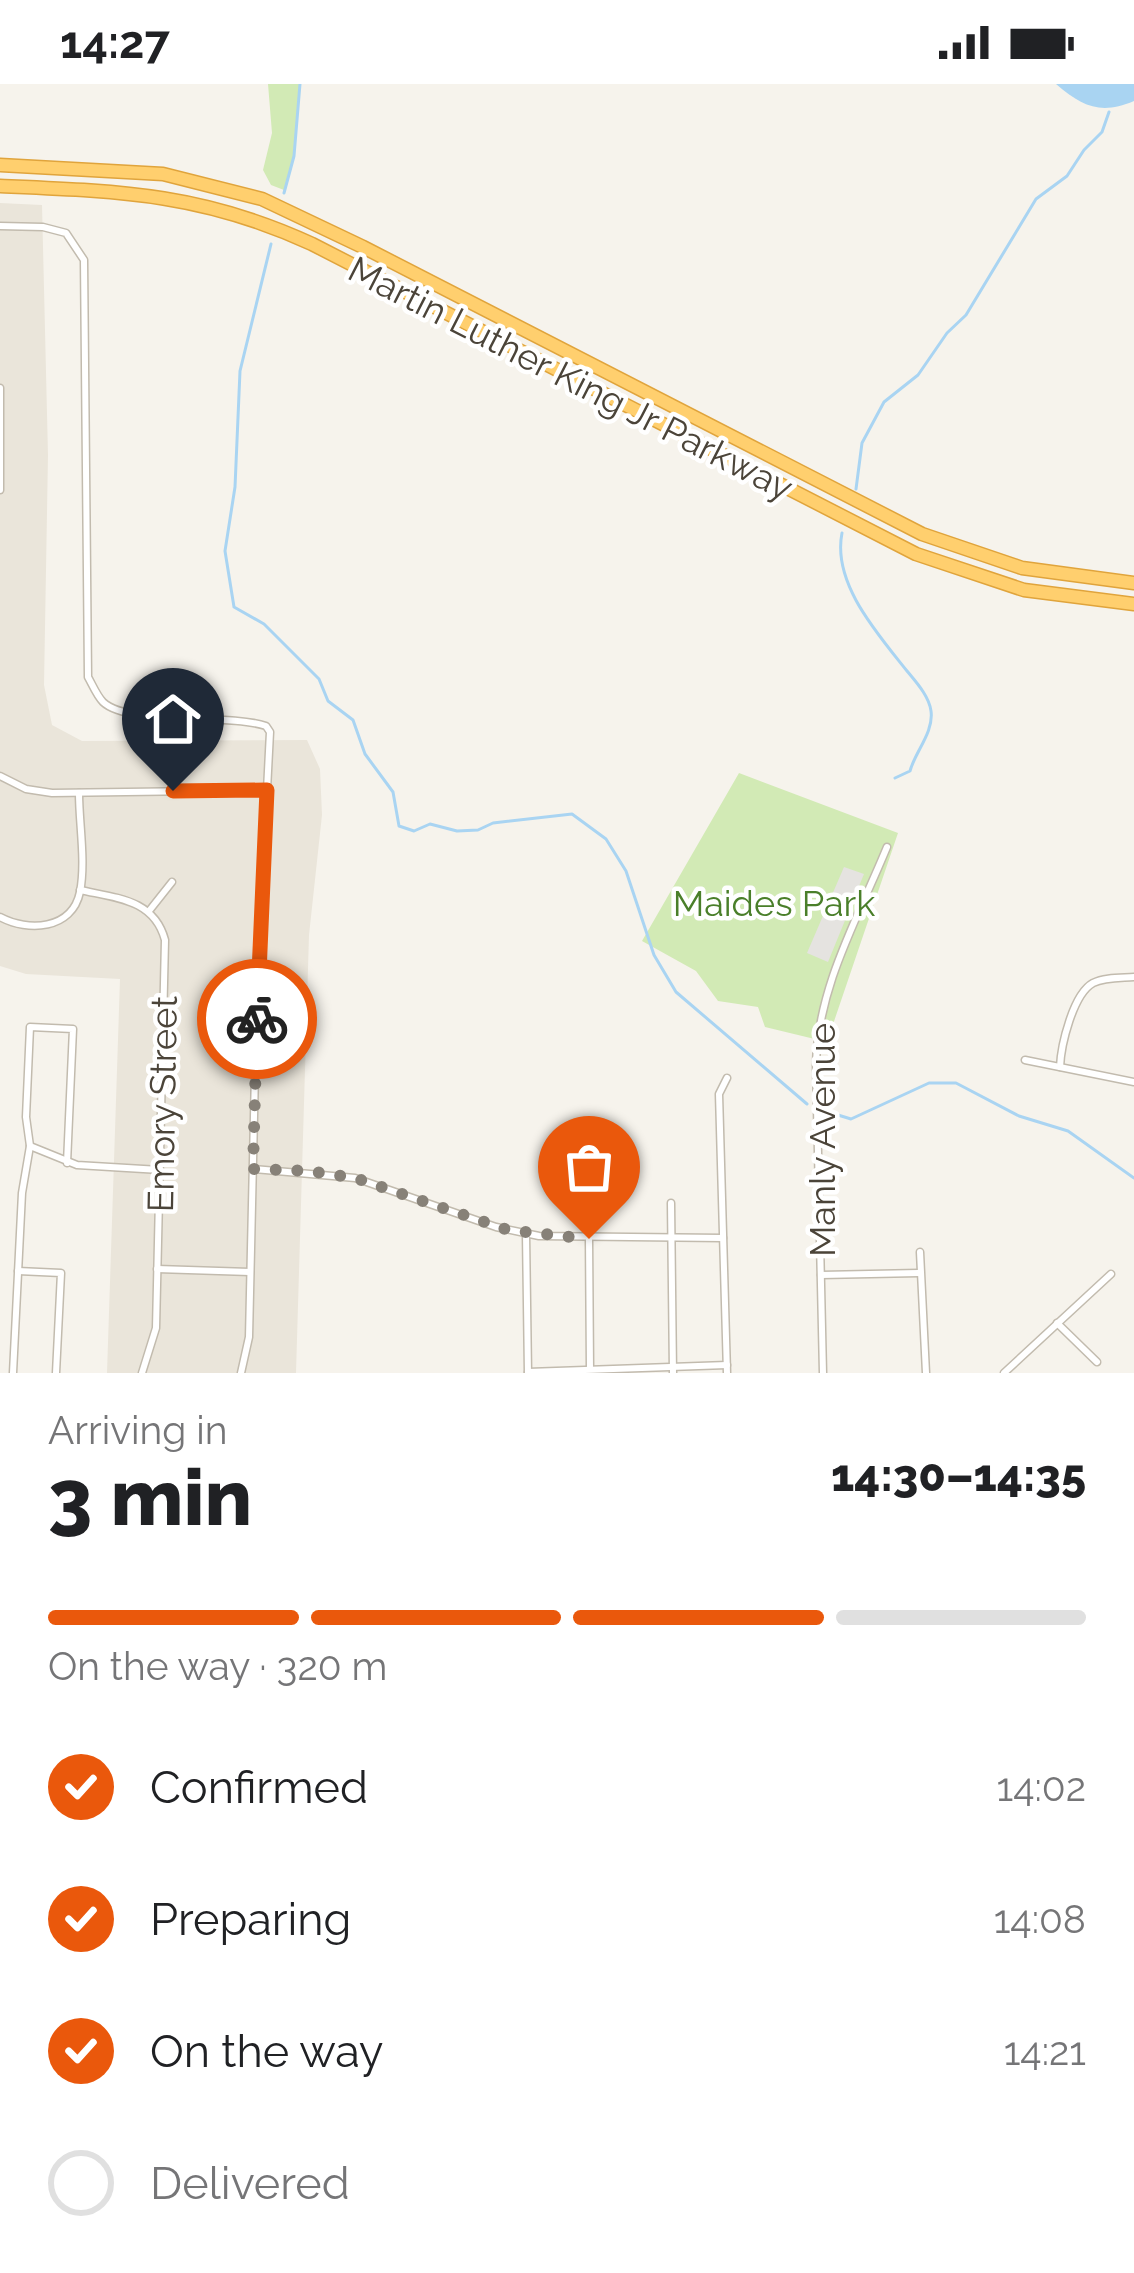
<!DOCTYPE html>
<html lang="en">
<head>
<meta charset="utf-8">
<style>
	:root { --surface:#fff; --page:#f2f2f2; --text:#202124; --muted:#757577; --line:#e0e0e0; --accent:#ea580c }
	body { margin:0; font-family:Raleway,sans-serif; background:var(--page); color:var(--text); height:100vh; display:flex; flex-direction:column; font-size:45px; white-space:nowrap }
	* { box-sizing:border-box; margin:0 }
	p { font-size:39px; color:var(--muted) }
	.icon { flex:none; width:66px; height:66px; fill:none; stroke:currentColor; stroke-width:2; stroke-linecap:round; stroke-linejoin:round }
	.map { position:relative; height:1289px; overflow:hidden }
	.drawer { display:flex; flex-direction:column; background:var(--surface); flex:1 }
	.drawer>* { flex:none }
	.pin { position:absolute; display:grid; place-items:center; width:102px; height:102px; color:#fff; margin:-123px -51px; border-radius:50% 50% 50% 0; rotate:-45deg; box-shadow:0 0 12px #0007 }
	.pin .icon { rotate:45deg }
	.courier { position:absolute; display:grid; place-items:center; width:120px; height:120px; margin:-60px; border:9px solid #ea580c; border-radius:50%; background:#fff; color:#222; box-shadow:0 3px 15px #0007 }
	.summary em { font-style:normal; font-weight:800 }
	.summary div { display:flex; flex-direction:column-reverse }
	.summary { display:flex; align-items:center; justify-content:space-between; height:204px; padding:0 48px }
	h1 { font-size:78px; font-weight:800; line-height:90px }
	.bar { display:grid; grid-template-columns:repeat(4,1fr); gap:18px 12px; align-content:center; height:144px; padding:0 48px }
	.bar i { height:15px; border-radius:9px; background:var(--line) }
	.bar .selected { background:var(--accent) }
	.bar p { grid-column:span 4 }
	ol { padding:0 48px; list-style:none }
	li { display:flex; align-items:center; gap:36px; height:132px }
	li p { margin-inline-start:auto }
	li .icon { padding:12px; border-radius:50%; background:var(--accent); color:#fff; stroke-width:4 }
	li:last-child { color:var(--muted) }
	li i { width:66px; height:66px; border:6px solid var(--line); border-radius:50% }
	.status { display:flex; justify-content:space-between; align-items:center; height:84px; padding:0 60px; background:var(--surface); direction:ltr }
	.status svg { height:33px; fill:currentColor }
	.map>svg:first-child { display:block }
	.residential { fill:#eae5da }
	.green { fill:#d2eab5 }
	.parking { fill:#e5e3e0 }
	.water { fill:#a9d4f2 }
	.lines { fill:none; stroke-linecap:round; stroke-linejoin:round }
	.stream { stroke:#a9d4f2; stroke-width:3 }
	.street-casing { stroke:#c2bbae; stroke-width:9 }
	.highway-casing { stroke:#e0a43c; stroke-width:15 }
	.street { stroke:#fff; stroke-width:6 }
	.highway { stroke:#ffcf6e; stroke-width:12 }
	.done { stroke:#878178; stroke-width:12; stroke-dasharray:0 21.6 }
	.route { stroke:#ea580c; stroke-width:15 }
	.labels { text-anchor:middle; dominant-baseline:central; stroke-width:9; stroke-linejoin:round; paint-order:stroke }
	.street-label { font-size:36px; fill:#4b4439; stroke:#fff }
	.park-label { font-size:36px; fill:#4a7f2a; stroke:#fff }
</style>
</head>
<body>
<div class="status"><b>14:27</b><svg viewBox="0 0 49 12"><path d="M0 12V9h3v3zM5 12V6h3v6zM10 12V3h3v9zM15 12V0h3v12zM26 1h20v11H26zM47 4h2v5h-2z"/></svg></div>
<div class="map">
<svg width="1134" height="1289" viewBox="0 0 1134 1289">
	<rect width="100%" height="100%" fill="#f6f3ec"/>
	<!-- residential -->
	<polygon class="residential" points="0,119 42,121 48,371 44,601 52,641 82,657 307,656 320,685 322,731 309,851 296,1289 107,1289 120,895 26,890 0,882"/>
	<!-- green -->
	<g class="green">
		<polygon points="268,0 300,0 294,72 284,106 271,101 263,86 272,49"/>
		<polygon points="739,689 898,749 827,958 765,943 758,923 718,917 696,887 642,857"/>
	</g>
	<!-- parking -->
	<polygon class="parking" points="844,783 864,790 828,878 807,869"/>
	<!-- water -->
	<path class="water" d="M1056,0H1134V17C1101,31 1083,23 1056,0Z"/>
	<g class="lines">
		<!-- stream -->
		<g class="stream">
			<polyline points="284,109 294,72 300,0"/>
			<polyline points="271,160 240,287 235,403 225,467 234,523 264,540 319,595 328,617 353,636 365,670 393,708 399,742 414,747 430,740 457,747 478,746 493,739 572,730 606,755 626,787 654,871 676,908 807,1020"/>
			<polyline points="856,405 862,359 884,318 918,291 947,249 966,231 1036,115 1067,92 1084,66 1102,48 1109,28"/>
			<path d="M842,449C832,499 877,549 907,587C916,598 929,612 931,627C934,648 915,668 910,687L895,694"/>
			<polyline points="825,1027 851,1035 929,999 956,999 1019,1032 1068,1047 1134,1094"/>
		</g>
		<!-- street casing -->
		<g class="street-casing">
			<g id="street">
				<path d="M0,142L43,143L66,149L84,176L88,593C92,600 97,612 103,618C128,642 227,629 266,642L270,648L257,900L249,1253L241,1289"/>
				<polyline points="0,304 0,406"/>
				<polyline points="0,692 26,705 52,709 267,706"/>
				<path d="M80,806C116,814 154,815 165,856L156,1244L142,1289"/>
				<polyline points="149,827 172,798"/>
				<path d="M0,833C28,848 72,846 80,808C86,777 79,740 79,709"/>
				<polyline points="1025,976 1134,998"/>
				<path d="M1060,983C1061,961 1073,910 1093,899C1105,893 1121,894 1134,893"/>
				<polyline points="30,1062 77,1081 160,1086"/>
				<polyline points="253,1085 355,1094 496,1143 539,1152 723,1154"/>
				<polyline points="671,1119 673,1289"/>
				<polyline points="526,1150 528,1289"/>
				<polyline points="589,1155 590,1285"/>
				<polyline points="920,1168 926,1289"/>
				<polyline points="157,1185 250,1188"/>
				<polyline points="18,1187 61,1189 56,1289"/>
				<polyline points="821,1191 919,1189"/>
				<polyline points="1057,1239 1097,1278"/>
				<polyline points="528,1288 727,1281"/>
				<polyline points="13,1289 22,1109 30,1062 26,1033 30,943 73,945 67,1079"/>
				<polyline points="727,1289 719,1010 727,994"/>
				<path d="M823,1289L816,980C818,902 858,834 887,763"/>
				<polyline points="1004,1289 1111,1190"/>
			</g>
		</g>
		<!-- highway casing -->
		<g class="highway-casing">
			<g id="highway">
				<polyline points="0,81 163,90 262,115 363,163 922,450 1022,484 1134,499"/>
				<path d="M0,102C118,107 202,109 312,160L916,470L1024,506L1134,520"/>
			</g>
		</g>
		<!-- street -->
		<use href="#street" class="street"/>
		<!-- highway -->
		<use href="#highway" class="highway"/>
	</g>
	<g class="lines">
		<!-- done -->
		<polyline class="done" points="257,935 253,1085 308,1087 355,1094 508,1146 589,1155"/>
		<!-- route -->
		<polyline class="route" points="173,707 267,706 257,935"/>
	</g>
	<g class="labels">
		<!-- street labels -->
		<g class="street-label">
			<text transform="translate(571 294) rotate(27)">Martin Luther King Jr Parkway</text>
			<text transform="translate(162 1020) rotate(-89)">Emory Street</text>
			<text transform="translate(822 1056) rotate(-90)">Manly Avenue</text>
		</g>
		<!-- park labels -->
		<g class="park-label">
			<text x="774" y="819">Maides Park</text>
		</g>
	</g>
</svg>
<div class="pin" style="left:589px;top:1155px;background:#ea580c"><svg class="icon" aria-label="bag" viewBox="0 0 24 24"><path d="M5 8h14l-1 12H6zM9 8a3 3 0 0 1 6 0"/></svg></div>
<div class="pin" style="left:173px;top:707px;background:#1f2937"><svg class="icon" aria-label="home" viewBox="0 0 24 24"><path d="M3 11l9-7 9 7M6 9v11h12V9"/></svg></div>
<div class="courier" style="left:257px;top:935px"><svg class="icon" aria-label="bike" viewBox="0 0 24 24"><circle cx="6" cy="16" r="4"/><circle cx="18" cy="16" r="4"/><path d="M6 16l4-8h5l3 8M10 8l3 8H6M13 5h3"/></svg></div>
</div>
<section class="drawer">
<div class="summary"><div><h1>3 min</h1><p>Arriving in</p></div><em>14:30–14:35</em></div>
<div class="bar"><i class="selected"></i><i class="selected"></i><i class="selected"></i><i></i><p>On the way · 320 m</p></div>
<ol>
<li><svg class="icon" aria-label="check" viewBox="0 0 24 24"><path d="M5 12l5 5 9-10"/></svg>Confirmed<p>14:02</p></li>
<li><svg class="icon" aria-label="check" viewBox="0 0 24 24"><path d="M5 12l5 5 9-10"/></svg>Preparing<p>14:08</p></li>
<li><svg class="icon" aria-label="check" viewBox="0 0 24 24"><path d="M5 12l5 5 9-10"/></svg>On the way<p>14:21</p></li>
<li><i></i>Delivered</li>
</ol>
</section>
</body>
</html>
